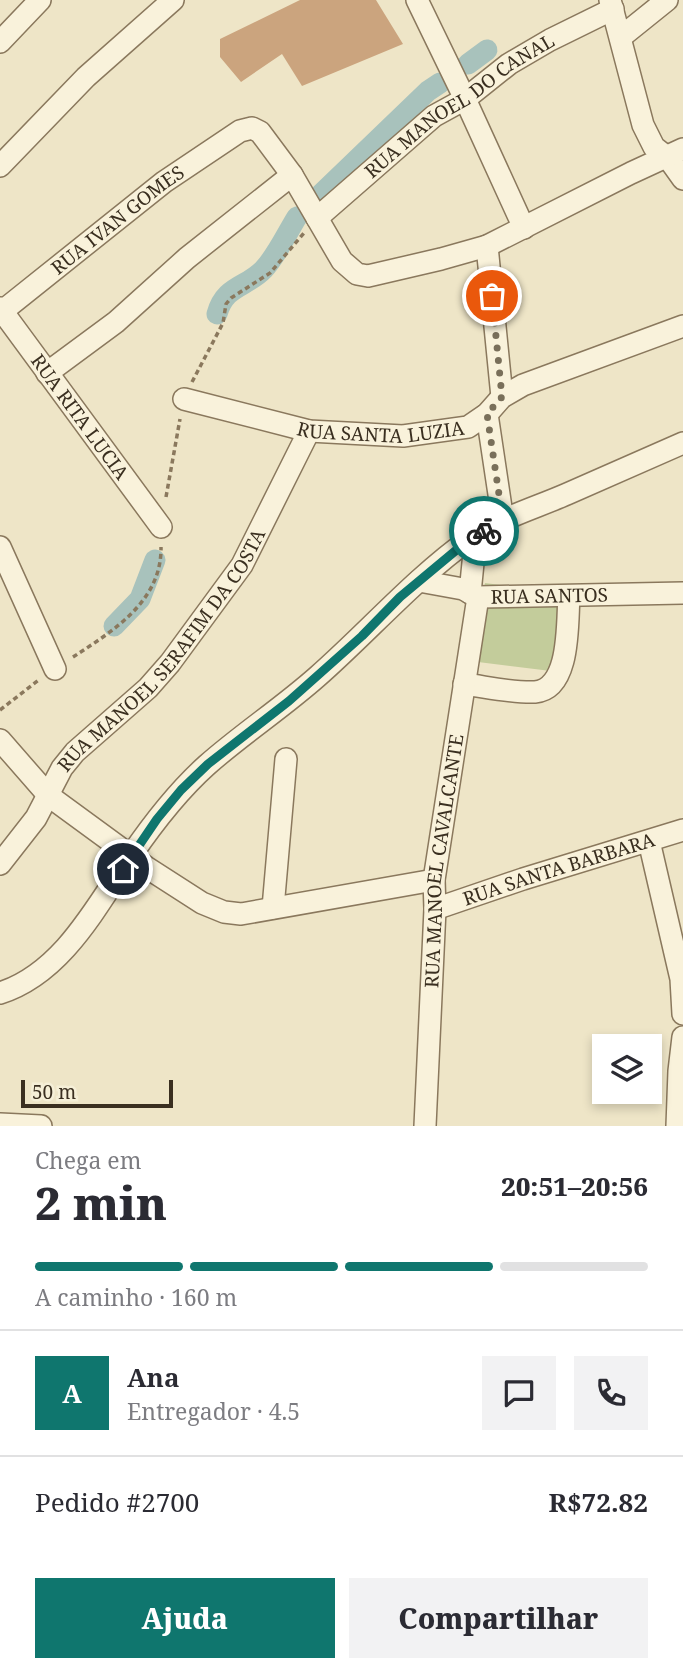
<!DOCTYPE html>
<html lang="pt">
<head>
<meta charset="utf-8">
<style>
	:root { --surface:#fff; --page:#f2f2f3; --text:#2b2b33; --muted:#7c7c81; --line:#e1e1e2; --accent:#0f766e }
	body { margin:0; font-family:"Noto Serif",serif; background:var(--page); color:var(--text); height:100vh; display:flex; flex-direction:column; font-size:26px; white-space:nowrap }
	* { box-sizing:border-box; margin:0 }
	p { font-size:23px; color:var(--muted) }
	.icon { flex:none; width:38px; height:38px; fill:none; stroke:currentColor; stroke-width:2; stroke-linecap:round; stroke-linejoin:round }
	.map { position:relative; height:1126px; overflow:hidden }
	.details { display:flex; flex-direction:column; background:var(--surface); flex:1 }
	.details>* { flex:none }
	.buttons { position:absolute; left:592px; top:1034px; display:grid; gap:14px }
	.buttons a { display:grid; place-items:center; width:70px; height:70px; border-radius:0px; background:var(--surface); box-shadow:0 4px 10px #0003; font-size:35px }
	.scale { position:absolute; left:21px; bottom:18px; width:152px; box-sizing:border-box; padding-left:7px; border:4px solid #3a2f20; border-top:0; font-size:19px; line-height:24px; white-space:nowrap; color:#3a2f20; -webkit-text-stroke:5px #f5efd7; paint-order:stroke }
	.pin { position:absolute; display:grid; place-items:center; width:60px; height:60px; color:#fff; margin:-30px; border:4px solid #fff; border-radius:50%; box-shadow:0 2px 7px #0007 }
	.courier { position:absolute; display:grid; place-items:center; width:70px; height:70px; margin:-35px; border:5px solid #0f766e; border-radius:50%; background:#fff; color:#222; box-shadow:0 2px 9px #0007 }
	.overview em { font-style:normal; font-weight:800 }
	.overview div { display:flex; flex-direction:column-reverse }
	.overview { display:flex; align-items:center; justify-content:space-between; height:119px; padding:0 35px }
	h1 { font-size:46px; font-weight:800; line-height:52px }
	.bar { display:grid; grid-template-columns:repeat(4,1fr); gap:10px 7px; align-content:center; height:84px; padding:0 35px }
	.bar i { height:9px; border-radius:5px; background:var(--line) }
	.bar .active { background:var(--accent) }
	.bar p { grid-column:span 4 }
	.line { display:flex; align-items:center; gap:18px; padding:0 35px; border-top:2px solid var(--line) }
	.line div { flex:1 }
	.round { display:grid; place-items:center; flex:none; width:74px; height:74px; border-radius:0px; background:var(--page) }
	.button { display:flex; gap:14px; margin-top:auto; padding:14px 35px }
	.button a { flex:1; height:80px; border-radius:0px; background:var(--accent); color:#fff; font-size:28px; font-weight:800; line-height:80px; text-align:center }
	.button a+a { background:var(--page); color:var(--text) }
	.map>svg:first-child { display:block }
	.green { fill:#c3cc9b }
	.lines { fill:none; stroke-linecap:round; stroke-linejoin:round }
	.canal { stroke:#a8c2bc; stroke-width:21 }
	.building { fill:#cba47e }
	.minor-casing { stroke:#8a785d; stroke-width:24 }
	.path { stroke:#8a785d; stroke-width:3.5; stroke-dasharray:5 3.5; stroke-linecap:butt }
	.minor { stroke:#f9f2db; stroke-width:21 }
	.done { stroke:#796f5a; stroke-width:7; stroke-dasharray:0 12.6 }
	.route { stroke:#0f766e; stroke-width:9 }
	.labels { text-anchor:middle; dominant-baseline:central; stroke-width:5; stroke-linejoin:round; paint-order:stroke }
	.street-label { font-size:19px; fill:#3a2f20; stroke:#f5efd7 }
</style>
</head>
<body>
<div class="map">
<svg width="683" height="1126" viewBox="0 0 683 1126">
	<rect width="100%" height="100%" fill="#eee5c7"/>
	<!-- green -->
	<polygon class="green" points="485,583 567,594 559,672 470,661"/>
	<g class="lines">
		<!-- canal -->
		<g class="canal">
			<polyline points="468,64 487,50"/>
			<polyline points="321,194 428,91 440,83"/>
			<path d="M217,314C225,285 246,288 264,269C277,255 287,233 297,217"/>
			<polyline points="114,626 140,599 155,560"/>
		</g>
	</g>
	<!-- building -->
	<polygon class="building" points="300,0 376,0 403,44 302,86 282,54 241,82 220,57 220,39"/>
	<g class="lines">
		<!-- minor casing -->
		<g class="minor-casing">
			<g id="minor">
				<polyline points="417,0 465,99 524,228"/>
				<polyline points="610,0 643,125 654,147 668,158 683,179"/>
				<polyline points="621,37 667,0"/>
				<polyline points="0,42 40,0"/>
				<polyline points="0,166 86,77 173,0"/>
				<path id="s1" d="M317,218L434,116L465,99L509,64L550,40L613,9"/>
				<polyline points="487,246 502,397"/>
				<path id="s2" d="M0,308L161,527"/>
				<path id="s3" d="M0,313L164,182L240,131L252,128L260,132L292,175L342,261L357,274L368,276L441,259L487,246L631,173L683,149"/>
				<polyline points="47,373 116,322 187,258 292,175"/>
				<path id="s4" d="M184,399L309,431L403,436L468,427L487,414L502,397L523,385L683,326"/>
				<polyline points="487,414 503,521"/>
				<polyline points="0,547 55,669"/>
				<path id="s5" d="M419,581L463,589L478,597L683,593"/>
				<polyline points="470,593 474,553 472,537"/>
				<path d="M464,684C487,687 512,693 535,692C571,689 567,622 569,596"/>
				<polyline points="0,740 49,796 146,867 202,903 224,912 241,914 434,880"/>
				<polyline points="649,841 681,979 683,1014"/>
				<path id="s6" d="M0,864L36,818L62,768L75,752L148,688L170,663L242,565L309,431"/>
				<polyline points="273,908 286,759"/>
				<path id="s7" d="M435,909L523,879L683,830"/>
				<path d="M0,993C63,973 97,905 132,854C154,822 178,791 207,765C242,734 282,708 318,676C369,631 415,578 471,538C500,518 535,508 567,494C605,477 644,460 683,443"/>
				<polyline points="0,1124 41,1126"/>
				<path id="s8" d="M425,1126L435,909L434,880L478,597"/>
				<polyline points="677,1126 679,1071 683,1037"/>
			</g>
		</g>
		<!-- path -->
		<g class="path">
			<polyline points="192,382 223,323 226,304 231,298 270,273 304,233"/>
			<polyline points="166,497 180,419"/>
			<path d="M73,657C113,631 162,601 161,547"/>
			<polyline points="0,710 40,679"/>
		</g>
		<!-- minor -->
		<use href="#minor" class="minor"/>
	</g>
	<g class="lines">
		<!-- done -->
		<polyline class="done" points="484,531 503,521 487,414 502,397 492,296"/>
		<!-- route -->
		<polyline class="route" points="123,869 157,819 181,790 208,764 289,701 362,636 400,597 472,537 484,531"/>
	</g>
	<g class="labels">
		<!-- street labels -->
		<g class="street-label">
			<text stroke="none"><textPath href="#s1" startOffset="182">RUA MANOEL DO CANAL</textPath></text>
			<text stroke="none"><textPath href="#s3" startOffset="150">RUA IVAN GOMES</textPath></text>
			<text stroke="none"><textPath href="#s2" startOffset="135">RUA RITA LUCIA</textPath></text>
			<text stroke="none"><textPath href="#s4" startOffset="201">RUA SANTA LUZIA</textPath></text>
			<text stroke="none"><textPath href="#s5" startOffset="133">RUA SANTOS</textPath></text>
			<text stroke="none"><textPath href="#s6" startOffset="270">RUA MANOEL SERAFIM DA COSTA</textPath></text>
			<text stroke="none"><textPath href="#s8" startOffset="266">RUA MANOEL CAVALCANTE</textPath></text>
			<text stroke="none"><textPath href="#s7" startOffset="130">RUA SANTA BARBARA</textPath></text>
		</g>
	</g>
</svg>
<div class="buttons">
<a><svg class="icon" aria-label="layers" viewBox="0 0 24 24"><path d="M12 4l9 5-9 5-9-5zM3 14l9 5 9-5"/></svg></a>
</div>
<div class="scale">50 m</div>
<div class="pin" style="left:492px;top:296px;background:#ea580c"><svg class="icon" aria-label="bag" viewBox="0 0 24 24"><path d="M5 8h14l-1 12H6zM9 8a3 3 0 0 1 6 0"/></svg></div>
<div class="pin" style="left:123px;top:869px;background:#1f2937"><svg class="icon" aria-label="home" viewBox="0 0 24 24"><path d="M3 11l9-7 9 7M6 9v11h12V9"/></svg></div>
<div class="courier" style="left:484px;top:531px"><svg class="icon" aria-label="bike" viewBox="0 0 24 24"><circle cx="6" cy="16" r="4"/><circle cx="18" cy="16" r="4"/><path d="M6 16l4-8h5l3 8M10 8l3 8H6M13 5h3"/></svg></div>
</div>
<section class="details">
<div class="overview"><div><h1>2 min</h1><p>Chega em</p></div><em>20:51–20:56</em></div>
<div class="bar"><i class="active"></i><i class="active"></i><i class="active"></i><i></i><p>A caminho · 160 m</p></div>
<div class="line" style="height:126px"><b class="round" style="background:var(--accent);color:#fff">A</b><div><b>Ana</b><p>Entregador · 4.5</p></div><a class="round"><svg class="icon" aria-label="chat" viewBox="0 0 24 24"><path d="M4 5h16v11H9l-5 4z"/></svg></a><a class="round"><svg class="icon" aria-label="phone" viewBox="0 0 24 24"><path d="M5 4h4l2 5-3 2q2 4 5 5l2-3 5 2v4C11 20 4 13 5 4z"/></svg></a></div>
<div class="line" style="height:91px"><div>Pedido #2700</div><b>R$72.82</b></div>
<div class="button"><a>Ajuda</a><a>Compartilhar</a></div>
</section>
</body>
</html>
